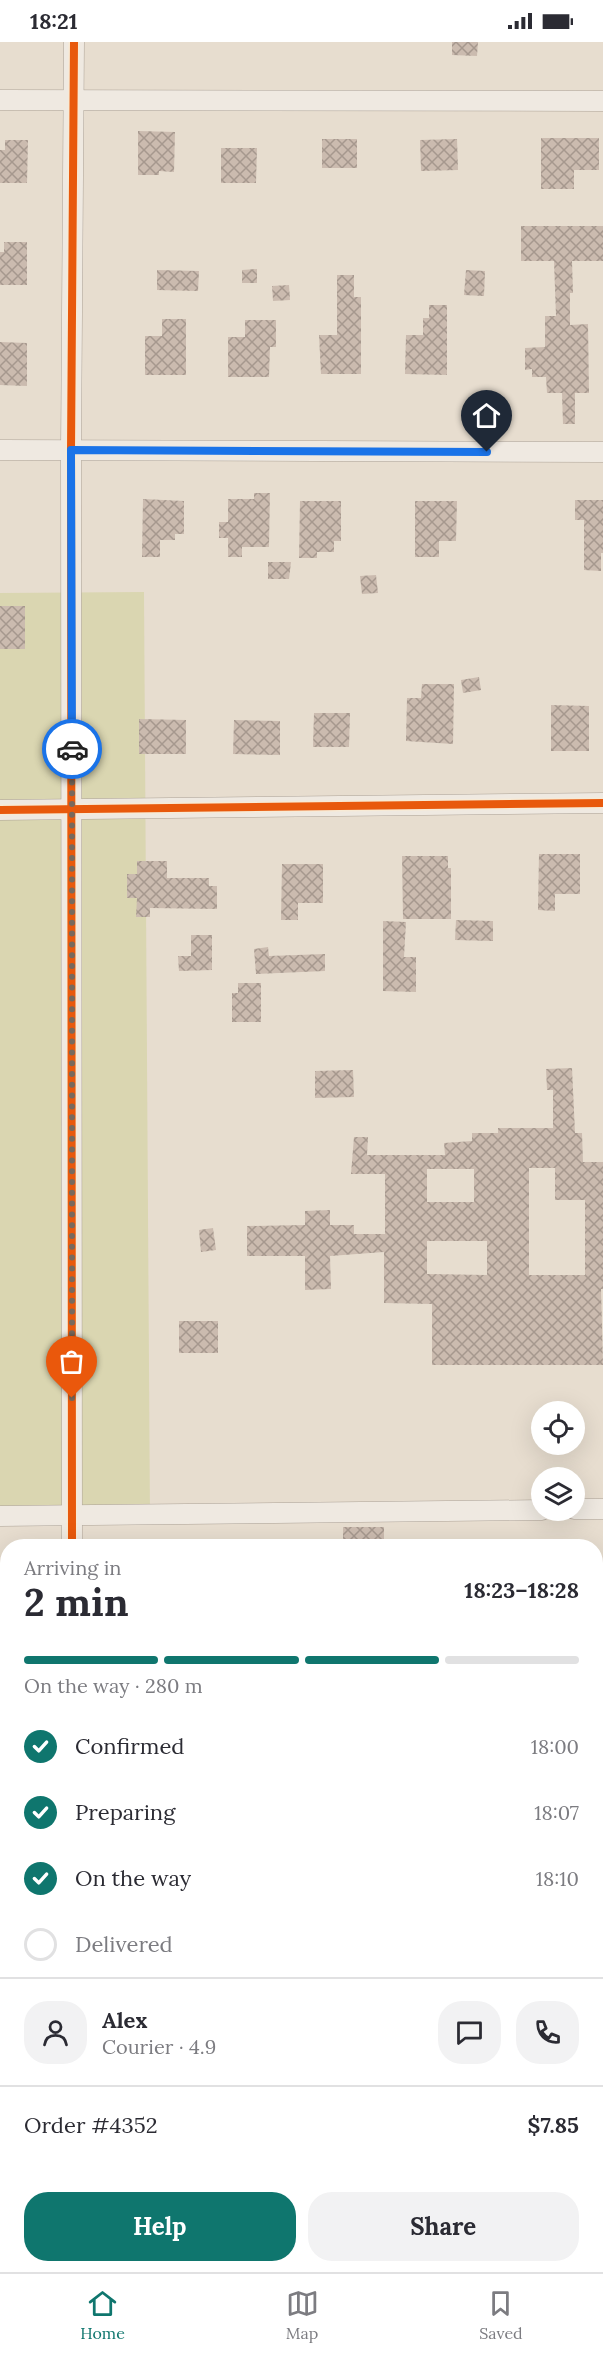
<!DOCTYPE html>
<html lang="en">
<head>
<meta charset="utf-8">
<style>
	:root { --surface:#fff; --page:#f2f2f3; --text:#2b2b33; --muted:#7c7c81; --line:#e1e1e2; --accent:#0f766e }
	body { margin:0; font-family:Lora,serif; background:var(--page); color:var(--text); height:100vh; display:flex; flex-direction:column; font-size:22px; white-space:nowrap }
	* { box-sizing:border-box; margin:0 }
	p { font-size:20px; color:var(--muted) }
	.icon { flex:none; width:33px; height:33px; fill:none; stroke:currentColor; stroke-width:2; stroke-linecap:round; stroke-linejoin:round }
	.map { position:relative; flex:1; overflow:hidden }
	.drawer { position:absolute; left:0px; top:1497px; width:603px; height:734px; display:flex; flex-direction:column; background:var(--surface); border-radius:24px 24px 0 0; box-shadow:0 6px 24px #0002 }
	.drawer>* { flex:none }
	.controls { position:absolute; left:531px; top:1359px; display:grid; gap:12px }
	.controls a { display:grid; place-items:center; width:54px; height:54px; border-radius:50%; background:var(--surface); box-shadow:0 6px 24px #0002; font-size:30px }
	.pin { position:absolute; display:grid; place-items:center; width:51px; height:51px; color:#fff; margin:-62px -26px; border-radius:50% 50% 50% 0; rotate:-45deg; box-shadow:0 0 6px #0007 }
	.pin .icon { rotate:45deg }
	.courier { position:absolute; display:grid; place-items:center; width:60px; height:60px; margin:-30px; border:4px solid #1a73e8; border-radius:50%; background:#fff; color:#222; box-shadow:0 2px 8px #0007 }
	.summary em { font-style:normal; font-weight:800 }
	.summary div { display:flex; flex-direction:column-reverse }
	.summary { display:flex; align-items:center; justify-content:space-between; height:102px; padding:0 24px }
	h1 { font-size:39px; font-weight:800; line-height:45px }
	.bar { display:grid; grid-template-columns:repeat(4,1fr); gap:9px 6px; align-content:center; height:72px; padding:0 24px }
	.bar i { height:8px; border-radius:4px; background:var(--line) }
	.bar .current { background:var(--accent) }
	.bar p { grid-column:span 4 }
	.line { display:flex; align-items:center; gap:15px; padding:0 24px; border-top:2px solid var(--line) }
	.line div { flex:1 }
	.round { display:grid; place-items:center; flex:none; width:63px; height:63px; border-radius:24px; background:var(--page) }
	ol { padding:0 24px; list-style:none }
	li { display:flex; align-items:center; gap:18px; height:66px }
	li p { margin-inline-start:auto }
	li .icon { padding:6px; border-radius:50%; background:var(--accent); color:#fff; stroke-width:4 }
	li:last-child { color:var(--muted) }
	li i { width:33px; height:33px; border:3px solid var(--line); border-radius:50% }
	.button { display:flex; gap:12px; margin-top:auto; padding:12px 24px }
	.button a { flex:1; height:69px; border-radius:24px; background:var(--accent); color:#fff; font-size:24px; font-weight:800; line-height:69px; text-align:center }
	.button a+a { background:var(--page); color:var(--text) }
	.status { display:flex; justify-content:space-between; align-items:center; height:42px; padding:0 30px; background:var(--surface); direction:ltr }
	.status svg { height:16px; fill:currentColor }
	.menu { display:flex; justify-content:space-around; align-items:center; height:84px; border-top:2px solid var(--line); background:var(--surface); font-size:16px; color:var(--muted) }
	.menu a { display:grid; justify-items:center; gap:3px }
	.menu .current { color:var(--accent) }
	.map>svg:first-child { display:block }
	.park { fill:#dad6b1 }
	.building { fill:url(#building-cross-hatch); fill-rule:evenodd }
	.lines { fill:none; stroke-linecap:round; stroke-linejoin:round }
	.minor-casing { stroke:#aca297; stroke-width:21 }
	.minor { stroke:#efe9e1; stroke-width:20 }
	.cycleway-casing { stroke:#f7ead5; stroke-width:11 }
	.cycleway { stroke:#e8590c; stroke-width:8 }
	.done { stroke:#78695c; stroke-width:6; stroke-dasharray:0 10.8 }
	.route { stroke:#1a73e8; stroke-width:8 }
</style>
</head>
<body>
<div class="status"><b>18:21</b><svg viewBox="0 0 49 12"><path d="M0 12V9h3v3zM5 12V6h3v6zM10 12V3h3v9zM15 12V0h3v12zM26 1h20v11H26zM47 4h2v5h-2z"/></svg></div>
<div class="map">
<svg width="603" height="2230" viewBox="0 0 603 2230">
	<defs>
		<pattern id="building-cross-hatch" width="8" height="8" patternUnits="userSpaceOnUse" patternTransform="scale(1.5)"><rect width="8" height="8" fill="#cbbbaf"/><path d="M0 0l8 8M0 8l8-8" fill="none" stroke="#a6988e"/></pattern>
	</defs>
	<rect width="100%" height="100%" fill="#e7ddcf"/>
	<!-- park -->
	<polygon class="park" points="144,550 150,1480 0,1481 0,551"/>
	<!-- building -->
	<g class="building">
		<polygon points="452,0 478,0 477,14 452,13"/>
		<polygon points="138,89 175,90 174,130 159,129 159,133 138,133"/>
		<polygon points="541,96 599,96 599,128 574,128 574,147 541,147"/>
		<rect x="322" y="97" width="35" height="29"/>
		<polygon points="457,97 458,128 421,129 420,98"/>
		<polygon points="5,98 28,98 27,141 0,141 0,108 5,108"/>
		<polygon points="221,106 257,106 256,141 221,141"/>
		<polygon points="521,184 603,184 603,219 572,219 573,251 570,251 570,283 588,282 589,351 575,351 575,382 563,382 562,351 547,351 546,335 532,335 532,327 525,328 525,306 545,305 545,274 556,274 554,219 521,219"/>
		<polygon points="4,200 27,200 27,243 0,243 0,210 4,210"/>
		<polygon points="257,227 257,241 242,241 242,228"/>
		<polygon points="157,228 199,229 198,249 157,248"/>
		<polygon points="466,228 485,229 484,254 464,253"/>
		<polygon points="337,233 354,233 354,255 361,255 361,332 321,332 319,293 337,293"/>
		<polygon points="289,243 290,258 273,259 272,244"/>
		<polygon points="429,263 447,263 447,333 405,332 406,293 423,293 423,276 429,276"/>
		<polygon points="162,277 186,277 186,333 145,333 145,294 162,294"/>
		<polygon points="245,278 276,278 276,305 270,305 269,335 228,335 228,295 245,295"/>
		<polygon points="0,300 27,301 27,344 0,343"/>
		<polygon points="254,451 270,451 269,505 242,505 242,515 228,515 228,496 219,496 219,480 228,480 228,457 254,457"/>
		<polygon points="143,457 184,459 184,492 175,492 175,498 160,498 160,515 142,515"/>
		<polygon points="575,458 603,458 603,511 601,511 601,529 584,528 584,478 575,478"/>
		<polygon points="300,459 341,459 341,499 334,499 334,510 317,510 317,516 299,516"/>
		<polygon points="415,459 457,459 456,499 439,499 439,515 415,515"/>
		<polygon points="268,520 291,520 289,537 268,537"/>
		<polygon points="376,533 378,551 362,552 360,534"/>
		<rect x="0" y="564" width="25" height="43"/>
		<polygon points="479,635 481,648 463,651 461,638"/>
		<polygon points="422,642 454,642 453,702 406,699 407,656 421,656"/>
		<polygon points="551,663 589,664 589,709 551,709"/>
		<polygon points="314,671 350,671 349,705 313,705"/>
		<polygon points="139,677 186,678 186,712 139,712"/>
		<polygon points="234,678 280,679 280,713 233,712"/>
		<polygon points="539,812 580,812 580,852 555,852 555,869 538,868"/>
		<polygon points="402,814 448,814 448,826 451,826 451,877 403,877"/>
		<polygon points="137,819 167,819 167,836 209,836 209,844 217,844 217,867 150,866 150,875 136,875 137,856 127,856 127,832 137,832"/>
		<polygon points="282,822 323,822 323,861 298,861 298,878 281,878"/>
		<polygon points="456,878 493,879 493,899 455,898"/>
		<polygon points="383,879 406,880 404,915 416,915 416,950 383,949"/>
		<polygon points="191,893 212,893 212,928 179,929 178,914 191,914"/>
		<polygon points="268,905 269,914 325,912 325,929 256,932 254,907"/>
		<polygon points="238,941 261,941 261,980 232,980 232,951 238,951"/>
		<path d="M572,1026L575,1091H582L583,1120H603V1247H601L603,1323H432V1262L384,1261V1210L330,1214L331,1247L305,1248V1214H247V1184L305,1183V1169L330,1168V1183H354V1192H385V1132H351L354,1095H368L367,1113H445L444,1101L472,1099V1091H498V1086H553V1048H547L546,1027ZM529,1126H555V1158H585V1233H529ZM427,1127H474V1160H427ZM427,1199H487V1233L427,1232Z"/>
		<polygon points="353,1028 354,1055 315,1056 315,1029"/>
		<polygon points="213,1186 216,1208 201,1210 199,1188"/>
		<rect x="179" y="1279" width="39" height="32"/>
		<rect x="343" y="1485" width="41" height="19"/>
	</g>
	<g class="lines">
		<!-- minor casing -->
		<g class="minor-casing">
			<g id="minor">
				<polyline points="0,58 603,59"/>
				<polyline points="0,408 603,410"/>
				<polyline points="0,768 603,761"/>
				<polyline points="574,1467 603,1467"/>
				<polyline points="0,1474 542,1468"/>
				<polyline points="72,1504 71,408 74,0"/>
				<polyline points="0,1817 8,1817"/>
				<polyline points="596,1819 603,1819"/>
				<polyline points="0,2182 8,2182"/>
				<polyline points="596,2182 603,2182"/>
				<polyline points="81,2230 82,2223"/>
			</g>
		</g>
		<!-- minor -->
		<use href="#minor" class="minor"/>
		<!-- cycleway casing -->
		<g class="cycleway-casing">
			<g id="cycleway">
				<polyline points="0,768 603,761"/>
				<polyline points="72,1504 71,408 74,0"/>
			</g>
		</g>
		<!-- cycleway -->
		<use href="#cycleway" class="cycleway"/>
	</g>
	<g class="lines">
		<!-- done -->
		<polyline class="done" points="72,1356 72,707"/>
		<!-- route -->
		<polyline class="route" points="72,707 71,408 487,410"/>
	</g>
</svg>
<div class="controls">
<a><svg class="icon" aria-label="locate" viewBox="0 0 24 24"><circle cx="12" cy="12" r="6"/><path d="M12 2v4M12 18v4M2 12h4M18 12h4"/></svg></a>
<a><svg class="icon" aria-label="layers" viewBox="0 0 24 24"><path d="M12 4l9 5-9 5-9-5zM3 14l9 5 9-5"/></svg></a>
</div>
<div class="pin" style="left:72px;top:1356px;background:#ea580c"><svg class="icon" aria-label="bag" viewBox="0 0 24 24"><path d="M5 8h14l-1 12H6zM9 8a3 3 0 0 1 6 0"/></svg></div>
<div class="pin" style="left:487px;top:410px;background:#1f2937"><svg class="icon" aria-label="home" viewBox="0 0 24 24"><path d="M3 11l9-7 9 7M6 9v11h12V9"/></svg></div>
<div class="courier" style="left:72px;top:707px"><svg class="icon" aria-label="car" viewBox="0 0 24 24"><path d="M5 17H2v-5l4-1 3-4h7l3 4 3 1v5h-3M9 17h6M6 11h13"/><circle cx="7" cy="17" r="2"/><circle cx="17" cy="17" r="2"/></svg></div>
<section class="drawer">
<div class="summary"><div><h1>2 min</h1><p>Arriving in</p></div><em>18:23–18:28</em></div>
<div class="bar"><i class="current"></i><i class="current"></i><i class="current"></i><i></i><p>On the way · 280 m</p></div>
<ol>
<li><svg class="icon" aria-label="check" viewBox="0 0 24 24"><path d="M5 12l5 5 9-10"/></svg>Confirmed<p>18:00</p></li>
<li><svg class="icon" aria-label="check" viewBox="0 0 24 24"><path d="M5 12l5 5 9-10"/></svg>Preparing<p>18:07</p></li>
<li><svg class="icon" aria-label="check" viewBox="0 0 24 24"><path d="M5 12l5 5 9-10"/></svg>On the way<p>18:10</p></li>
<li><i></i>Delivered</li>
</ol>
<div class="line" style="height:108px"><a class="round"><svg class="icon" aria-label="person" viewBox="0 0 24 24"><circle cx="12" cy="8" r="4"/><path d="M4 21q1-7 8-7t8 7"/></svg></a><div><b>Alex</b><p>Courier · 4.9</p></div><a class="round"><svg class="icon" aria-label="chat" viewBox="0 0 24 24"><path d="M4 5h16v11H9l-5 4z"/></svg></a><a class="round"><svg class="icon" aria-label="phone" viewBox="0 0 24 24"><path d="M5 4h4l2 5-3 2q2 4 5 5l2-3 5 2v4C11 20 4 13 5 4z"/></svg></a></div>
<div class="line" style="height:78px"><div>Order #4352</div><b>$7.85</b></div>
<div class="button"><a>Help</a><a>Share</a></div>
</section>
</div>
<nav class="menu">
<a class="current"><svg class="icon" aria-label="home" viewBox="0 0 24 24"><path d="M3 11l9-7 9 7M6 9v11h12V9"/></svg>Home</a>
<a><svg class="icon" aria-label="map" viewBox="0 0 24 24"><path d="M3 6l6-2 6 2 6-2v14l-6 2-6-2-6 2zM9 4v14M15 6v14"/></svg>Map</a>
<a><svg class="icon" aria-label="saved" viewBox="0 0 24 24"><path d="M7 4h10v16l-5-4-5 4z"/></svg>Saved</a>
</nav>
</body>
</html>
